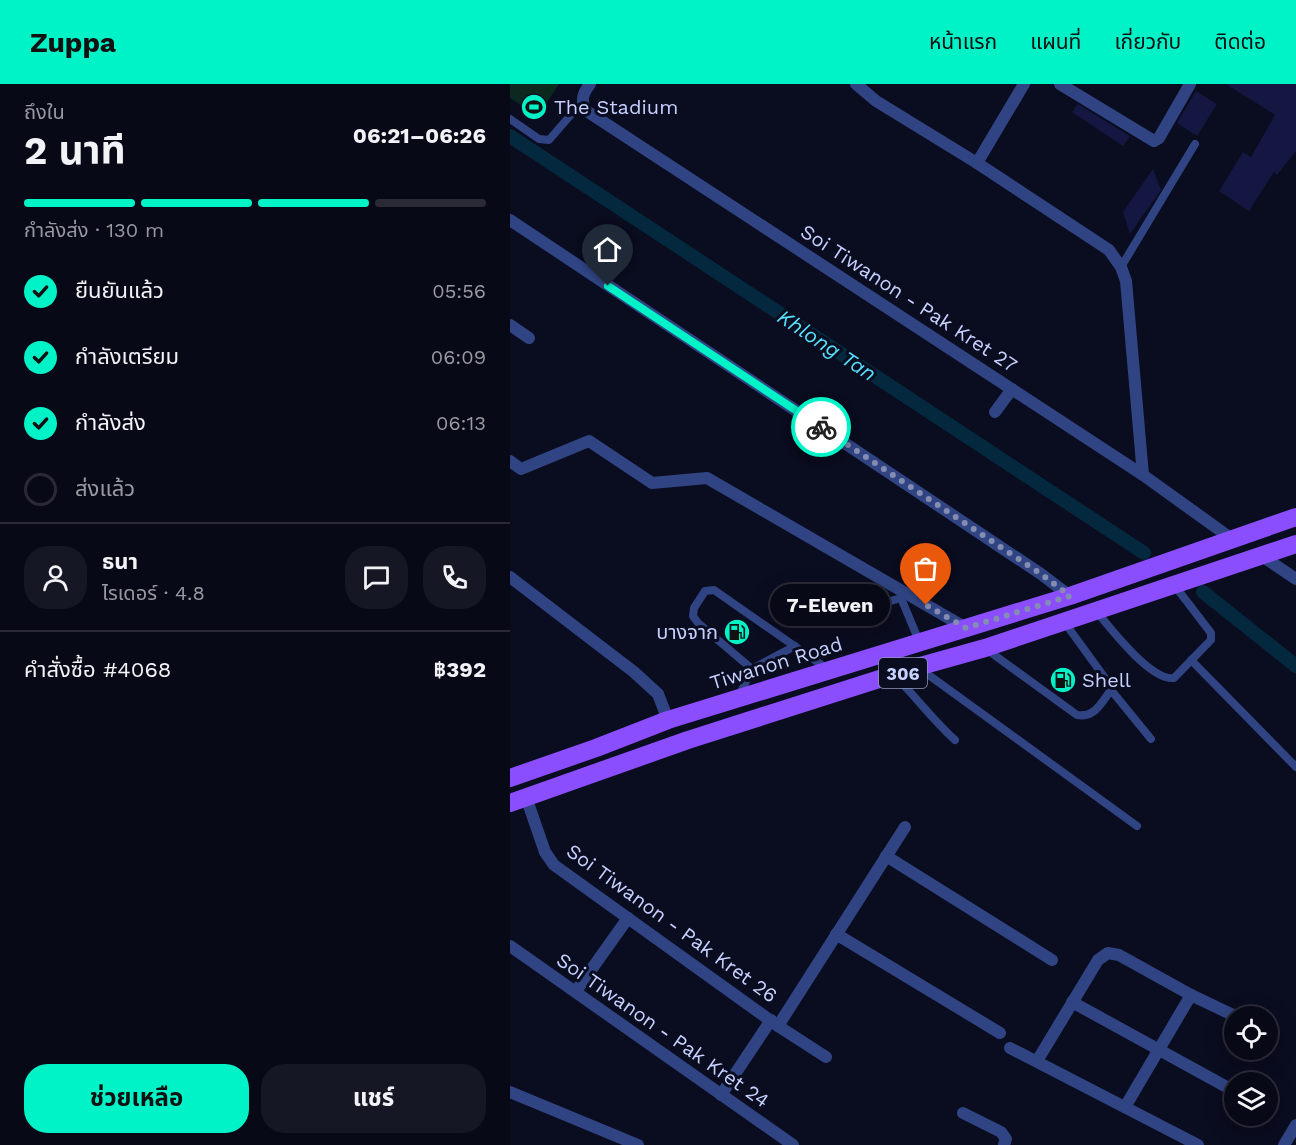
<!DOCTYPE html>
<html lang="th">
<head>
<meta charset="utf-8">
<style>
	:root { --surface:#080917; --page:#161724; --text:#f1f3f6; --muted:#989aa1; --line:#292a36; --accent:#00f2c7 }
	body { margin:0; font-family:"Work Sans","Noto Sans Thai",sans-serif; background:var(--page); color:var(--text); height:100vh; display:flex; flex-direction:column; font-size:22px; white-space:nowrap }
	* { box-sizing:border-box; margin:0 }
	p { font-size:20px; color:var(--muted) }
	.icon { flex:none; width:33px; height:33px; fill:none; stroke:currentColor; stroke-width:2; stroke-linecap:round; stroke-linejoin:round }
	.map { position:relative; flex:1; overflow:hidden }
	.panel { display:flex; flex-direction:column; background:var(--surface); width:510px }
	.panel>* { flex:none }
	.buttons { position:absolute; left:714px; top:922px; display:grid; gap:12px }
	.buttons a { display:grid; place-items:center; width:54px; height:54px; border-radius:50%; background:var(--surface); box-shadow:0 6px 24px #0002,0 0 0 2px var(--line); font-size:30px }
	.pin { position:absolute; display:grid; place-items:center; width:51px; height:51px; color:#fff; margin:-62px -26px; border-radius:50% 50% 50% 0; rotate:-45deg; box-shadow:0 0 6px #0007 }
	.pin .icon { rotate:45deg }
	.courier { position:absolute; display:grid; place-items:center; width:60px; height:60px; margin:-30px; border:4px solid #00f2c7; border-radius:50%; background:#fff; color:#222; box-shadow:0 2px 8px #0007 }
	.bubble { position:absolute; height:42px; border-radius:21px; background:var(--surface); box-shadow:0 6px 24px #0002,0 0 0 2px var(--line); font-size:20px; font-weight:700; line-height:42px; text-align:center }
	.headline em { font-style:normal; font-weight:700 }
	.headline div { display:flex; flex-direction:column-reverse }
	.headline { display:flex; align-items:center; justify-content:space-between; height:102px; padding:0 24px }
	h1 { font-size:39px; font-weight:700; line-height:45px }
	.bar { display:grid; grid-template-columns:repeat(4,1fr); gap:9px 6px; align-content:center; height:72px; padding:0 24px }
	.bar i { height:8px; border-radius:4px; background:var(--line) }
	.bar .current { background:var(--accent) }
	.bar p { grid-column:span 4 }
	.line { display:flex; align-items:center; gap:15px; padding:0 24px; border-top:2px solid var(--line) }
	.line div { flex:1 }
	.round { display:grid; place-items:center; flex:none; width:63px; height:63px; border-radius:24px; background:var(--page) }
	ol { padding:0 24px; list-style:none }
	li { display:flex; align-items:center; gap:18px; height:66px }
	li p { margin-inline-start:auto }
	li .icon { padding:6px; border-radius:50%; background:var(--accent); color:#111; stroke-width:4 }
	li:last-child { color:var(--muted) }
	li i { width:33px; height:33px; border:3px solid var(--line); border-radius:50% }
	.button { display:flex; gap:12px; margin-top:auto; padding:12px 24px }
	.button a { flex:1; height:69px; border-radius:24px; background:var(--accent); color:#111; font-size:24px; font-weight:700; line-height:69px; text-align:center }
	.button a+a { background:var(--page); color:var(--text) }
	header { display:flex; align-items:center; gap:36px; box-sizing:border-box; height:84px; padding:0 30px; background:var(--accent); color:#111 }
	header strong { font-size:28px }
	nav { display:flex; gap:33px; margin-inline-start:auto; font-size:21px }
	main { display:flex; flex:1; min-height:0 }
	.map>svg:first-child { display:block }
	.green { fill:#0c2920 }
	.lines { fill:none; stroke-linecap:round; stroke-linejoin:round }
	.canal { stroke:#04293e; stroke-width:14 }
	.building { fill:#141741 }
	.service { stroke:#304483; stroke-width:8 }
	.minor { stroke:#304483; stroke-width:12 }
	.tertiary { stroke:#304483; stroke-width:12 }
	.primary { stroke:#8b4eff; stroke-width:18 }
	.done { stroke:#858cb1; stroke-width:6; stroke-dasharray:0 10.8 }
	.route { stroke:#00f2c7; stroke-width:8 }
	.labels { text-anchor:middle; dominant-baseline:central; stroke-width:6; stroke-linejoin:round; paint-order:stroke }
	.shield { fill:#0a0c1f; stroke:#8e96bc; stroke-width:1.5 }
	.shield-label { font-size:18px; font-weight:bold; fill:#c7d1ff }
	.poi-label { font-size:20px; fill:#c7d1ff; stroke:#0a0c1f; text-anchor:start }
	.street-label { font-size:20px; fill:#c7d1ff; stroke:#0a0c1f }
	.water-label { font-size:21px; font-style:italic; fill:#55e0ff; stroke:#0a0c1f }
</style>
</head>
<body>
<header>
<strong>Zuppa</strong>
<nav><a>หน้าแรก</a><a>แผนที่</a><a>เกี่ยวกับ</a><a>ติดต่อ</a></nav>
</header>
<main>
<section class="panel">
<div class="headline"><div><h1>2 นาที</h1><p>ถึงใน</p></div><em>06:21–06:26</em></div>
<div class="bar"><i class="current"></i><i class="current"></i><i class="current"></i><i></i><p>กำลังส่ง · 130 m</p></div>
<ol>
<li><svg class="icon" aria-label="check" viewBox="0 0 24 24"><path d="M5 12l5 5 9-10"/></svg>ยืนยันแล้ว<p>05:56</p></li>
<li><svg class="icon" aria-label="check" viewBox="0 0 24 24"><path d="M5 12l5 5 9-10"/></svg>กำลังเตรียม<p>06:09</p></li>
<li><svg class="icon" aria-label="check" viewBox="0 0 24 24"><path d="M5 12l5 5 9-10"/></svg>กำลังส่ง<p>06:13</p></li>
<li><i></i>ส่งแล้ว</li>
</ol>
<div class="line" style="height:108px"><a class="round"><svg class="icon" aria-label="person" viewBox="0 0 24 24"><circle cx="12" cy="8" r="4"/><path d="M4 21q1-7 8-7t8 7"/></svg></a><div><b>ธนา</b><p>ไรเดอร์ · 4.8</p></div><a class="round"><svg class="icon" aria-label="chat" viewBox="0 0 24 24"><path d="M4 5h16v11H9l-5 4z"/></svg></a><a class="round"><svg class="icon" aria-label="phone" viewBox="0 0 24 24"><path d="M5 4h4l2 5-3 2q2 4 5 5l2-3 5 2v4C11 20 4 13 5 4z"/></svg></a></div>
<div class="line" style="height:78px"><div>คำสั่งซื้อ #4068</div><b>฿392</b></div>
<div class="button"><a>ช่วยเหลือ</a><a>แชร์</a></div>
</section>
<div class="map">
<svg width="786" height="1061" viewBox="0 0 786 1061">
	<rect width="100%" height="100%" fill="#0a0c1f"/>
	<!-- green -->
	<polygon class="green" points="0,0 49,0 28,32 0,14"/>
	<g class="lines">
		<!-- canal -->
		<g class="canal">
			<polyline points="0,52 634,469"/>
			<polyline points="693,508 786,582"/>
		</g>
	</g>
	<!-- building -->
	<g class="building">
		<polygon points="716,0 786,0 786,67 767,91 764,88 739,127 709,107 733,68 741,73 765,31"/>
		<polygon points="686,7 707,20 687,52 667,39"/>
		<polygon points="568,20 620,52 613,62 562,28"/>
		<polygon points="643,85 651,106 620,150 613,128"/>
	</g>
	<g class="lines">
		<!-- service -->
		<g class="service">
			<polyline points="0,35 29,55 39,56 72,18"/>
			<polyline points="611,183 685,60"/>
			<path d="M587,528C601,545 641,597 664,594L696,561L701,556V549L665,502"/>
			<polyline points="321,534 391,514 409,557"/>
			<path d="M476,565L567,631C585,634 591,619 601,606L595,594L555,539"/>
			<polyline points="681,576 786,683"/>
			<polyline points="409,584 627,742"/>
			<polyline points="242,585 285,562"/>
			<path d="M385,592C406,613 423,636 445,656"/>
			<polyline points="601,606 641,655"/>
			<polyline points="230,610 242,585 188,539 183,532 184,524 195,507 204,506 316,584"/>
		</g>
		<!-- minor -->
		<g class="minor">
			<path d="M80,0C73,9 71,15 75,26L633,391L722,455"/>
			<polyline points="346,0 366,17 467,79 599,166 611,183 616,197 633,391"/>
			<polyline points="550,0 644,57 649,54 680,0"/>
			<polyline points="467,79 514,0"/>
			<polyline points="0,136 531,490 560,512"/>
			<polyline points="0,241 19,254"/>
			<polyline points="485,328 502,305"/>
			<polyline points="0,377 11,385 79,357 142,399 197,394 456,544"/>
			<polyline points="752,472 786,495"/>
			<polyline points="0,493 124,588 148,610 158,636"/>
			<polyline points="16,713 35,768 44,781 268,942 316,973"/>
			<polyline points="376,772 542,876"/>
			<polyline points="326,850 490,949"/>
			<polyline points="0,862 283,1061"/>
			<polyline points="66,907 118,834"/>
			<polyline points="562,918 724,1007"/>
			<polyline points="268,942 395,743"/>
			<polyline points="758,948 761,949"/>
			<polyline points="500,964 688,1061"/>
			<polyline points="527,977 588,876 598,869 609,871 681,911 727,933"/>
			<polyline points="211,1011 261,936"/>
			<polyline points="615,1023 681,911"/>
			<polyline points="453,1029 491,1048 496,1055 494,1061"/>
			<polyline points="774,1061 786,1041"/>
		</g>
		<!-- tertiary -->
		<polyline class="tertiary" points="0,1008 128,1061"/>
		<!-- primary -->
		<g class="primary">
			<polyline points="0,694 86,664 158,636 560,512 786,433"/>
			<polyline points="0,719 178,656 407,583 475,564 786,460"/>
		</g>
	</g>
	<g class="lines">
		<!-- done -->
		<polyline class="done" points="311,343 531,490 560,512 456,544 416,521"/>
		<!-- route -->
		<polyline class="route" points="98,202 311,343"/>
	</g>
	<!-- icons -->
	<defs>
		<g id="stadium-disc" transform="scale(1.35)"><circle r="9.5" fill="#00f2c7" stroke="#0a0c1f"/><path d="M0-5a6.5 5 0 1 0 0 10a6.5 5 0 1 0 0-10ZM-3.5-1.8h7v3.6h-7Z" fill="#111"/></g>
		<g id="fuel-disc" transform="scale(1.35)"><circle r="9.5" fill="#00f2c7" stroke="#0a0c1f"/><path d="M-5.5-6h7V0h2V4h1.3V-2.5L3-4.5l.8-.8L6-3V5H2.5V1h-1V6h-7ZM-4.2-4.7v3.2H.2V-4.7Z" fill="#111"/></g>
	</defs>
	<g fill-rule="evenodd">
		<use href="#stadium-disc" x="24" y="23"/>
		<use href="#fuel-disc" x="227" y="548"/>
		<use href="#fuel-disc" x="553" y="596"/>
	</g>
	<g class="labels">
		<!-- shield labels -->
		<rect class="shield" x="369" y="574" width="48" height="30" rx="4.5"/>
		<g class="shield-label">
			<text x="393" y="589">306</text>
		</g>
		<!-- poi labels -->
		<g class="poi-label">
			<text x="44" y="23">The Stadium</text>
			<text x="208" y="548" text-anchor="end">บางจาก</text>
			<text x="572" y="596">Shell</text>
		</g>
		<!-- street labels -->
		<g class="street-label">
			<text transform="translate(399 214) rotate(33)">Soi Tiwanon - Pak Kret 27</text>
			<text transform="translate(266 579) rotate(-17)">Tiwanon Road</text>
			<text transform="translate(162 839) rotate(36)">Soi Tiwanon - Pak Kret 26</text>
			<text transform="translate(153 946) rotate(35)">Soi Tiwanon - Pak Kret 24</text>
		</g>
		<!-- water labels -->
		<g class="water-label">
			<text transform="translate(317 261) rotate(33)">Khlong Tan</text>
		</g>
	</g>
</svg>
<div class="buttons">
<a><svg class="icon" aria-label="locate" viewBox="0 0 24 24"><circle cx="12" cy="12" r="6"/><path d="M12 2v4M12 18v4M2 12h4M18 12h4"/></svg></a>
<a><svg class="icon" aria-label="layers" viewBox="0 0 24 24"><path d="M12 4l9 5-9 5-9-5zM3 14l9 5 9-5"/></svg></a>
</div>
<div class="pin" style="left:416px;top:521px;background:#ea580c"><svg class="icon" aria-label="bag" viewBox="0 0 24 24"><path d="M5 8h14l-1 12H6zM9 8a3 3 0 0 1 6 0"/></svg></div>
<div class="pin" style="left:98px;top:202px;background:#1f2937"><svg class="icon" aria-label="home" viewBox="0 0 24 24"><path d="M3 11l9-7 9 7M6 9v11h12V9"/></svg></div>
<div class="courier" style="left:311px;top:343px"><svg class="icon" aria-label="bike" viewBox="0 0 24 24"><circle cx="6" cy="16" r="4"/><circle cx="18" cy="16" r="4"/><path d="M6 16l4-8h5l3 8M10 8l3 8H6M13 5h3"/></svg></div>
<div class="bubble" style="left:260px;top:500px;width:120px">7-Eleven</div>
</div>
</main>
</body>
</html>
